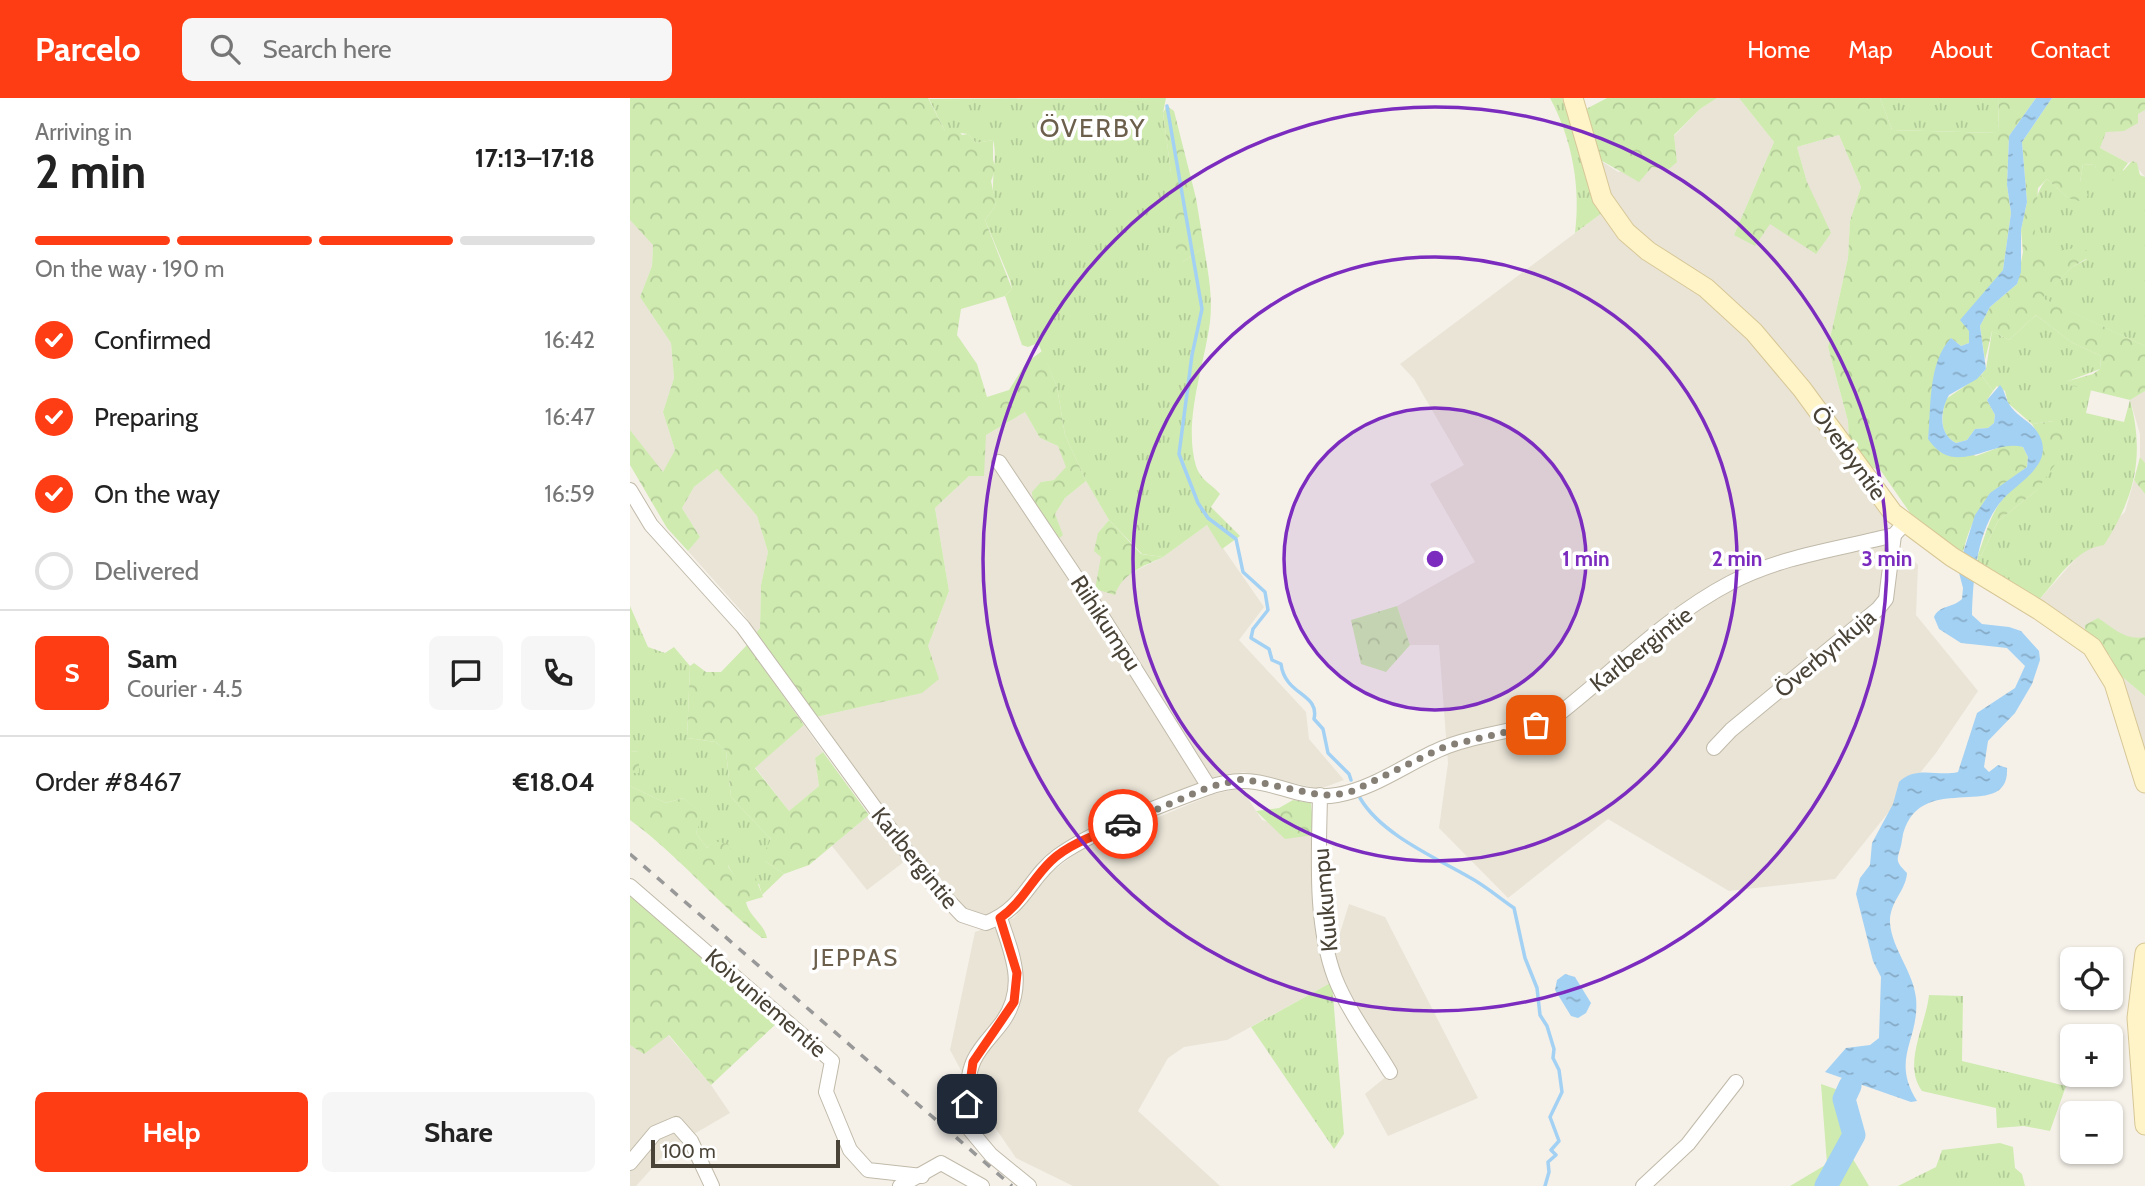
<!DOCTYPE html>
<html lang="en">
<head>
<meta charset="utf-8">
<style>
	:root { --surface:#fff; --page:#f6f6f6; --text:#222; --muted:#767676; --line:#e0e0e0; --accent:#ff3d15 }
	body { margin:0; font-family:Cabin,sans-serif; background:var(--page); color:var(--text); height:100vh; display:flex; flex-direction:column; font-size:26px; white-space:nowrap }
	* { box-sizing:border-box; margin:0 }
	p { font-size:23px; color:var(--muted) }
	.icon { flex:none; width:38px; height:38px; fill:none; stroke:currentColor; stroke-width:2; stroke-linecap:round; stroke-linejoin:round }
	.map { position:relative; flex:1; overflow:hidden }
	.sheet { display:flex; flex-direction:column; background:var(--surface); width:630px }
	.sheet>* { flex:none }
	.buttons { position:absolute; left:1430px; top:849px; display:grid; gap:14px }
	.buttons a { display:grid; place-items:center; width:63px; height:63px; border-radius:10px; background:var(--surface); box-shadow:0 2px 5px #0004; font-size:35px }
	.scale { position:absolute; left:21px; bottom:18px; width:189px; box-sizing:border-box; padding-left:7px; border:4px solid #494236; border-top:0; font-size:19px; line-height:24px; white-space:nowrap; color:#494236; -webkit-text-stroke:5px #fff; paint-order:stroke }
	.pin { position:absolute; display:grid; place-items:center; width:60px; height:60px; color:#fff; margin:-30px; border-radius:14px; box-shadow:0 4px 10px #0006 }
	.courier { position:absolute; display:grid; place-items:center; width:70px; height:70px; margin:-35px; border:5px solid #ff3d15; border-radius:50%; background:#fff; color:#222; box-shadow:0 2px 9px #0007 }
	.summary em { font-style:normal; font-weight:800 }
	.summary div { display:flex; flex-direction:column-reverse }
	.summary { display:flex; align-items:center; justify-content:space-between; height:119px; padding:0 35px }
	h1 { font-size:46px; font-weight:800; line-height:52px }
	.bar { display:grid; grid-template-columns:repeat(4,1fr); gap:10px 7px; align-content:center; height:84px; padding:0 35px }
	.bar i { height:9px; border-radius:5px; background:var(--line) }
	.bar .on { background:var(--accent) }
	.bar p { grid-column:span 4 }
	.line { display:flex; align-items:center; gap:18px; padding:0 35px; border-top:2px solid var(--line) }
	.line div { flex:1 }
	.round { display:grid; place-items:center; flex:none; width:74px; height:74px; border-radius:10px; background:var(--page) }
	ol { padding:0 35px; list-style:none }
	li { display:flex; align-items:center; gap:21px; height:77px }
	li p { margin-inline-start:auto }
	li .icon { padding:7px; border-radius:50%; background:var(--accent); color:#fff; stroke-width:4 }
	li:last-child { color:var(--muted) }
	li i { width:38px; height:38px; border:4px solid var(--line); border-radius:50% }
	.action { display:flex; gap:14px; margin-top:auto; padding:14px 35px }
	.action a { flex:1; height:80px; border-radius:10px; background:var(--accent); color:#fff; font-size:28px; font-weight:800; line-height:80px; text-align:center }
	.action a+a { background:var(--page); color:var(--text) }
	header { display:flex; align-items:center; gap:42px; box-sizing:border-box; height:98px; padding:0 35px; background:var(--accent); color:#fff }
	header strong { font-size:33px }
	nav { display:flex; gap:38px; margin-inline-start:auto; font-size:24px }
	.search { width:490px; height:63px; background:var(--page); display:flex; align-items:center; gap:18px; box-sizing:border-box; padding:0 24px; border-radius:10px; color:var(--muted); font-size:26px }
	main { display:flex; flex:1; min-height:0 }
	.map>svg:first-child { display:block }
	.residential { fill:#e9e4d6 }
	.grass { fill:url(#grass-tufts) }
	.forest { fill:url(#forest-crowns) }
	.park { fill:#cfebb0 }
	.water { fill:url(#water-ripples) }
	.lines { fill:none; stroke-linecap:round; stroke-linejoin:round }
	.stream { stroke:#a3d1f4; stroke-width:3.5 }
	.river { stroke:#a3d1f4; stroke-width:23 }
	.street-casing { stroke:#c1baaa; stroke-width:16 }
	.secondary-casing { stroke:#d7c796; stroke-width:21 }
	.street { stroke:#fff; stroke-width:14 }
	.secondary { stroke:#fff3c8; stroke-width:19 }
	.rail { stroke:#989898; stroke-width:3.5; stroke-dasharray:9 9; stroke-linecap:butt }
	.done { stroke:#857f75; stroke-width:7; stroke-dasharray:0 12.6 }
	.route { stroke:#ff3d15; stroke-width:9 }
	.ring { fill:none; stroke:#7b2cbf; stroke-width:3.5 }
	.labels { text-anchor:middle; dominant-baseline:central; stroke-width:7; stroke-linejoin:round; paint-order:stroke }
	.street-label { font-size:23px; fill:#494236; stroke:#fff }
	.neighbourhood-label { font-size:24px; letter-spacing:2px; fill:#6c604d; stroke:#fff }
	.quarter-label { font-size:26px; letter-spacing:2px; fill:#6c604d; stroke:#fff }
	.centre { fill:#7b2cbf; stroke:#fff; stroke-width:3.5 }
	.ring-label { font-size:21px; text-anchor:middle; font-weight:bold; fill:#7b2cbf; stroke:#fff; stroke-width:7; stroke-linejoin:round; paint-order:stroke }
</style>
</head>
<body>
<header>
<strong>Parcelo</strong>
<div class="search"><svg class="icon" aria-label="search" viewBox="0 0 24 24"><circle cx="10" cy="10" r="6"/><path d="M15 15l6 6"/></svg>Search here</div>
<nav><a>Home</a><a>Map</a><a>About</a><a>Contact</a></nav>
</header>
<main>
<section class="sheet">
<div class="summary"><div><h1>2 min</h1><p>Arriving in</p></div><em>17:13–17:18</em></div>
<div class="bar"><i class="on"></i><i class="on"></i><i class="on"></i><i></i><p>On the way · 190 m</p></div>
<ol>
<li><svg class="icon" aria-label="check" viewBox="0 0 24 24"><path d="M5 12l5 5 9-10"/></svg>Confirmed<p>16:42</p></li>
<li><svg class="icon" aria-label="check" viewBox="0 0 24 24"><path d="M5 12l5 5 9-10"/></svg>Preparing<p>16:47</p></li>
<li><svg class="icon" aria-label="check" viewBox="0 0 24 24"><path d="M5 12l5 5 9-10"/></svg>On the way<p>16:59</p></li>
<li><i></i>Delivered</li>
</ol>
<div class="line" style="height:126px"><b class="round" style="background:var(--accent);color:#fff">S</b><div><b>Sam</b><p>Courier · 4.5</p></div><a class="round"><svg class="icon" aria-label="chat" viewBox="0 0 24 24"><path d="M4 5h16v11H9l-5 4z"/></svg></a><a class="round"><svg class="icon" aria-label="phone" viewBox="0 0 24 24"><path d="M5 4h4l2 5-3 2q2 4 5 5l2-3 5 2v4C11 20 4 13 5 4z"/></svg></a></div>
<div class="line" style="height:91px"><div>Order #8467</div><b>€18.04</b></div>
<div class="action"><a>Help</a><a>Share</a></div>
</section>
<div class="map">
<svg width="1515" height="1088" viewBox="0 0 1515 1088">
	<defs>
		<pattern id="grass-tufts" width="24" height="20" patternUnits="userSpaceOnUse" patternTransform="scale(1.75)"><rect width="24" height="20" fill="#cfebb0"/><path d="M3 7l-1-3M5 7V3M7 7l1-3M15 17l-1-3M17 17v-4M19 17l1-3" fill="none" stroke="#b3cb98"/></pattern>
		<pattern id="forest-crowns" width="20" height="18" patternUnits="userSpaceOnUse" patternTransform="scale(1.75)"><rect width="20" height="18" fill="#cfebb0"/><path d="M2 6a3 3 0 1 1 6 0M12 15a3 3 0 1 1 6 0" fill="none" stroke="#b3cb98"/></pattern>
		<pattern id="water-ripples" width="26" height="14" patternUnits="userSpaceOnUse" patternTransform="scale(1.75)"><rect width="26" height="14" fill="#a3d1f4"/><path d="M2 4q2-2 4 0t4 0M15 11q2-2 4 0t4 0" fill="none" stroke="#87abc6"/></pattern>
	</defs>
	<rect width="100%" height="100%" fill="#f5f1e9"/>
	<!-- residential -->
	<g class="residential">
		<polygon points="1087,0 1109,0 1144,44 1104,137 1139,126 1177,84 1167,49 1209,37 1231,89 1220,123 1218,160 1198,249 1218,323 1219,344 1171,280 1012,143 978,96 967,60 988,74 1047,64 1044,38 1070,11"/>
		<polygon points="1515,12 1515,79 1502,63 1498,65 1470,50 1476,34"/>
		<polygon points="972,115 996,144 1096,217 1128,248 1253,412 1254,432 1288,467 1286,517 1348,593 1306,655 1205,781 1099,793 978,721 878,800 809,730 818,665 809,547 780,547 767,508 845,464 800,386 834,367 784,281 770,266"/>
		<polygon points="0,122 23,146 22,168 10,199 41,245 44,280 33,314 45,352 33,375 0,332"/>
		<polygon points="1515,293 1515,365 1510,359 1510,336 1500,302"/>
		<polygon points="395,314 410,340 428,348 437,369 424,382 411,384 432,437 425,416 435,400 456,383 479,422 468,435 471,458 488,487 499,476 533,459 577,427 634,509 609,542 676,614 679,641 714,682 690,691 613,674 575,684 452,736 379,807 356,818 335,811 298,771 186,619 291,595 298,548 319,493 305,410 339,378 356,337"/>
		<polygon points="87,371 127,418 138,454 131,487 130,530 126,535 113,515 58,453 70,439 52,410 64,389"/>
		<polygon points="1504,382 1515,396 1515,539 1506,541 1455,532 1409,502 1449,457 1495,414"/>
		<polygon points="1490,577 1515,598 1515,659"/>
		<polygon points="174,627 193,654 185,660 189,688 159,713 125,669"/>
		<polygon points="611,690 632,722 684,737 702,884 597,942 554,949 538,960 508,1013 590,1088 443,1088 386,1060 351,1009 320,952 345,834 384,820 416,778 452,751 584,696"/>
		<polygon points="239,717 275,763 237,792 202,748"/>
		<polygon points="719,806 755,819 848,1000 758,1038 735,996 763,973 711,881 700,840 710,835"/>
		<polygon points="38,937 81,987 100,1015 40,1050 6,1088 0,1088 0,947 14,955"/>
	</g>
	<!-- grass -->
	<g class="grass">
		<path d="M536,0L533,15L553,164L574,149C578,174 583,198 580,224C574,269 553,323 566,368C571,383 582,386 590,396L581,409L610,438L592,451L577,427L533,459L512,456L479,422L456,383L435,337L427,289L408,245L398,249L392,247L375,198L382,191L380,182L355,122L366,107C358,84 369,65 363,42L346,45L338,36L315,33L299,1Z"/>
		<path d="M920,0H932L972,115L945,135C951,89 942,41 920,0Z"/>
		<polygon points="1250,0 1369,0 1368,35 1262,32"/>
		<path d="M1502,63L1507,65L1510,77L1515,79V248L1411,200L1442,169L1457,161L1403,158C1401,136 1401,97 1417,81L1438,100L1450,84L1453,66L1465,67L1469,80L1494,72Z"/>
		<path d="M1406,217L1441,244L1471,258L1470,271L1433,285L1461,292L1456,315L1494,324L1500,302C1515,358 1505,399 1474,447C1446,450 1427,482 1409,502L1347,465L1348,457L1351,458L1368,423L1407,392L1424,323L1402,326L1378,305L1375,293L1367,288L1363,293L1351,277L1356,271L1362,233L1379,242Z"/>
		<polygon points="0,508 18,549 35,555 44,549 60,568 57,640 86,644 96,653 101,699 141,741 135,763 154,776 132,797 129,786 106,782 85,743 77,750 66,735 72,715 53,700 36,705 0,688 0,675 9,654 0,653"/>
		<polygon points="702,884 714,1036 704,1051 621,929"/>
		<path d="M1299,897L1333,898L1332,963L1436,988L1420,1033L1394,1028L1367,1030L1366,1010L1292,993C1272,966 1296,927 1299,897Z"/>
		<polygon points="1370,1045 1383,1049 1385,1070 1392,1076 1395,1088 1268,1088 1306,1069 1312,1052"/>
	</g>
	<!-- forest -->
	<g class="forest">
		<polygon points="0,0 298,0 315,33 327,31 332,37 338,36 346,45 363,42 363,62 366,70 361,83 366,107 355,122 382,191 375,198 331,211 327,237 347,266 357,299 379,292 396,265 412,253 427,289 435,337 456,383 435,400 425,416 433,437 427,442 403,407 402,394 411,384 424,382 436,369 428,348 410,340 395,314 356,337 354,378 339,378 305,410 319,493 298,548 309,581 292,595 186,619 126,535 130,530 131,487 138,454 127,418 87,371 64,389 52,410 70,439 58,453 37,430 0,367 0,332 33,374 45,352 33,314 44,280 41,245 10,199 22,168 23,147 0,122"/>
		<polygon points="977,0 1087,0 1070,11 1044,37 1047,64 1039,71 1022,69 1009,84 967,60 956,11"/>
		<path d="M1109,0H1250L1262,32L1368,35L1369,0H1406L1379,38L1377,87L1381,115L1373,172L1339,233V245L1331,248L1321,240L1310,259L1298,341L1346,358L1381,345L1393,349L1398,359L1397,369C1361,395 1344,409 1333,454L1285,422L1251,373L1236,367L1219,344L1218,323L1198,249L1218,160L1220,123L1231,89L1209,37L1167,49L1177,84L1201,135L1186,156L1140,126L1125,148L1104,137L1144,44Z"/>
		<polygon points="1422,0 1515,0 1515,12 1508,16 1508,25 1494,33 1476,34 1470,50 1498,65 1487,80 1475,85 1468,80 1465,67 1453,66 1450,84 1458,97 1453,104 1438,100 1417,81 1408,90 1403,158 1444,150 1468,154 1442,169 1412,200 1515,248 1515,293 1500,302 1431,285 1463,276 1470,271 1471,258 1441,244 1406,217 1379,242 1362,233 1355,262 1350,228 1360,209 1387,186 1393,154 1391,132 1397,104 1392,44"/>
		<polygon points="537,8 544,13 566,100 574,149 553,164 543,144 541,75 533,15"/>
		<path d="M1351,277L1363,293L1357,302L1365,317L1364,325L1358,330L1345,331L1337,342L1326,345C1309,336 1311,318 1316,301Z"/>
		<path d="M1424,323L1436,332L1439,344L1431,358L1407,392L1368,423L1351,458L1348,457C1355,439 1360,416 1373,401C1396,373 1428,368 1402,326Z"/>
		<polygon points="1510,359 1515,365 1515,396 1504,382"/>
		<path d="M479,422L511,456L533,459C514,468 492,475 485,497L465,491L471,459L464,453L468,435Z"/>
		<polygon points="767,508 780,547 756,574 731,566 721,522"/>
		<path d="M1468,520C1483,530 1496,543 1515,539V598L1490,577L1480,558L1455,532V527Z"/>
		<polygon points="117,547 174,627 125,670 159,713 189,688 185,660 193,654 239,717 179,767 154,776 135,763 135,753 141,741 101,699 96,653 86,644 57,640 60,568 64,565 76,574 91,574"/>
		<polygon points="0,653 9,654 9,675 0,675"/>
		<path d="M0,688L36,705L53,700L73,715L66,735L77,750L84,743L98,746L104,757L98,768L106,781L125,778L133,799L116,804C119,819 134,825 137,840H132C85,803 48,757 0,722Z"/>
		<polygon points="663,702 681,705 684,737 655,741 626,713 649,710"/>
		<polygon points="0,796 147,925 81,987 39,937 14,956 0,947"/>
	</g>
	<!-- park -->
	<polygon class="park" points="1191,986 1220,996 1225,1024 1223,1061 1239,1088 1160,1088 1197,1066"/>
	<!-- water -->
	<g class="water">
		<path d="M1406,0H1422L1392,44L1397,104L1391,132V174L1387,186L1360,209L1350,228L1356,271L1347,281L1319,297C1310,313 1308,336 1326,345L1337,342L1345,331L1358,330L1364,325L1365,317L1357,302L1370,287C1375,293 1375,299 1379,306C1387,320 1405,324 1411,341C1421,368 1389,384 1374,400C1347,429 1343,480 1342,517L1352,526L1379,529L1391,533L1409,553L1410,562L1402,586L1385,615L1358,643L1354,669L1359,674L1368,667L1377,670C1380,728 1285,667 1272,742C1269,762 1262,760 1277,775C1276,793 1259,804 1260,825C1262,851 1283,873 1286,900C1290,942 1260,960 1287,1003L1281,1004L1195,974L1216,950L1240,947L1249,940L1251,879L1243,863L1226,796L1230,780L1240,767L1242,745L1263,706L1269,684C1286,667 1308,679 1328,674L1347,615L1385,590L1395,568L1377,550L1331,545L1309,531L1304,519C1309,507 1323,510 1332,501L1333,490L1328,471L1345,417L1360,395L1397,369L1398,359L1393,349C1361,340 1326,382 1298,341C1301,309 1298,264 1321,240L1331,248L1339,245V233L1330,222L1373,172L1381,115L1377,87L1379,38Z"/>
		<polygon points="935,876 945,879 961,905 956,915 948,920 941,918 925,892 927,882"/>
	</g>
	<g class="lines">
		<!-- stream -->
		<g class="stream">
			<path d="M537,8L572,211L562,257L549,356L568,405L578,420L606,441L613,474L635,494L638,512L623,531L621,540L639,551L642,562L651,566C655,598 690,595 684,621L693,631L698,655L719,676L721,682"/>
			<path d="M730,700C751,736 804,759 839,779C856,788 869,800 884,810L895,860L907,890L910,917L917,928L924,951L923,960L929,972L932,994L920,1019L929,1043L921,1052L926,1057L918,1064L919,1074L915,1088"/>
		</g>
		<!-- river -->
		<polyline class="river" points="1196,1088 1224,1037 1214,1001 1220,988"/>
		<!-- street casing -->
		<g class="street-casing">
			<g id="street">
				<polyline points="369,364 470,515 579,689"/>
				<path d="M0,392L21,427L113,529L293,776L332,817L356,825C394,811 399,779 428,758C462,733 536,705 577,690C634,668 659,705 707,697C744,691 779,664 813,650C849,635 889,634 925,619C982,575 1035,519 1100,485C1151,458 1209,451 1264,437L1275,425"/>
				<polyline points="1084,650 1101,632 1248,511 1256,501 1264,437"/>
				<path d="M690,697C689,757 684,824 705,880C718,913 742,944 760,974"/>
				<polyline points="0,788 202,963 196,994 220,1052 238,1072 292,1078"/>
				<path d="M370,820C382,856 397,888 373,923C364,936 351,947 344,962C335,982 337,1005 336,1027L361,1057L399,1088"/>
				<polyline points="0,1065 25,1035 46,1026 61,1043 82,1088"/>
				<polyline points="270,1088 311,1065 352,1088"/>
				<polyline points="1013,1088 1058,1046 1106,984"/>
			</g>
		</g>
		<!-- secondary casing -->
		<g class="secondary-casing">
			<g id="secondary">
				<polyline points="943,0 972,100 996,134 1018,153 1076,190 1124,234 1172,291 1263,415 1322,459 1409,512 1462,549 1484,585 1515,685"/>
				<polyline points="1515,855 1507,920 1515,1027"/>
			</g>
		</g>
		<!-- street -->
		<use href="#street" class="street"/>
		<!-- secondary -->
		<use href="#secondary" class="secondary"/>
		<!-- rail -->
		<polyline class="rail" points="0,756 382,1088"/>
	</g>
	<g class="lines">
		<!-- done -->
		<polyline class="done" points="493,726 579,689 613,681 690,697 705,697 723,693 816,648 906,627"/>
		<!-- route -->
		<path class="route" d="M337,1006L343,964L384,904L387,875L370,820C392,805 402,781 421,763C440,745 469,736 493,726"/>
	</g>
	<!-- distance rings -->
	<circle cx="805" cy="461" r="151" fill="#7b2cbf" fill-opacity=".12"/>
	<g class="ring">
		<circle cx="805" cy="461" r="151"/>
		<circle cx="805" cy="461" r="302"/>
		<circle cx="805" cy="461" r="452"/>
	</g>
	<g class="labels">
		<!-- street labels -->
		<g class="street-label">
			<text transform="translate(1219 355) rotate(54)">Överbyntie</text>
			<text transform="translate(476 525) rotate(57)">Riihikumpu</text>
			<text transform="translate(1011 551) rotate(-38)">Karlbergintie</text>
			<text transform="translate(1195 555) rotate(-40)">Överbynkuja</text>
			<text transform="translate(285 760) rotate(51)">Karlbergintie</text>
			<text transform="translate(695 802) rotate(-95)">Kuukumpu</text>
			<text transform="translate(136 905) rotate(41)">Koivuniementie</text>
		</g>
		<!-- neighbourhood labels -->
		<g class="neighbourhood-label">
			<text x="226" y="859">JEPPAS</text>
		</g>
		<!-- quarter labels -->
		<g class="quarter-label">
			<text x="463" y="30">ÖVERBY</text>
		</g>
	</g>
	<circle cx="805" cy="461" r="10" class="centre"/>
	<g class="ring-label">
		<text x="956" y="468">1 min</text>
		<text x="1107" y="468">2 min</text>
		<text x="1257" y="468">3 min</text>
	</g>
</svg>
<div class="buttons">
<a><svg class="icon" aria-label="locate" viewBox="0 0 24 24"><circle cx="12" cy="12" r="6"/><path d="M12 2v4M12 18v4M2 12h4M18 12h4"/></svg></a>
<a>+</a>
<a>−</a>
</div>
<div class="scale">100 m</div>
<div class="pin" style="left:906px;top:627px;background:#ea580c"><svg class="icon" aria-label="bag" viewBox="0 0 24 24"><path d="M5 8h14l-1 12H6zM9 8a3 3 0 0 1 6 0"/></svg></div>
<div class="pin" style="left:337px;top:1006px;background:#1f2937"><svg class="icon" aria-label="home" viewBox="0 0 24 24"><path d="M3 11l9-7 9 7M6 9v11h12V9"/></svg></div>
<div class="courier" style="left:493px;top:726px"><svg class="icon" aria-label="car" viewBox="0 0 24 24"><path d="M5 17H2v-5l4-1 3-4h7l3 4 3 1v5h-3M9 17h6M6 11h13"/><circle cx="7" cy="17" r="2"/><circle cx="17" cy="17" r="2"/></svg></div>
</div>
</main>
</body>
</html>
